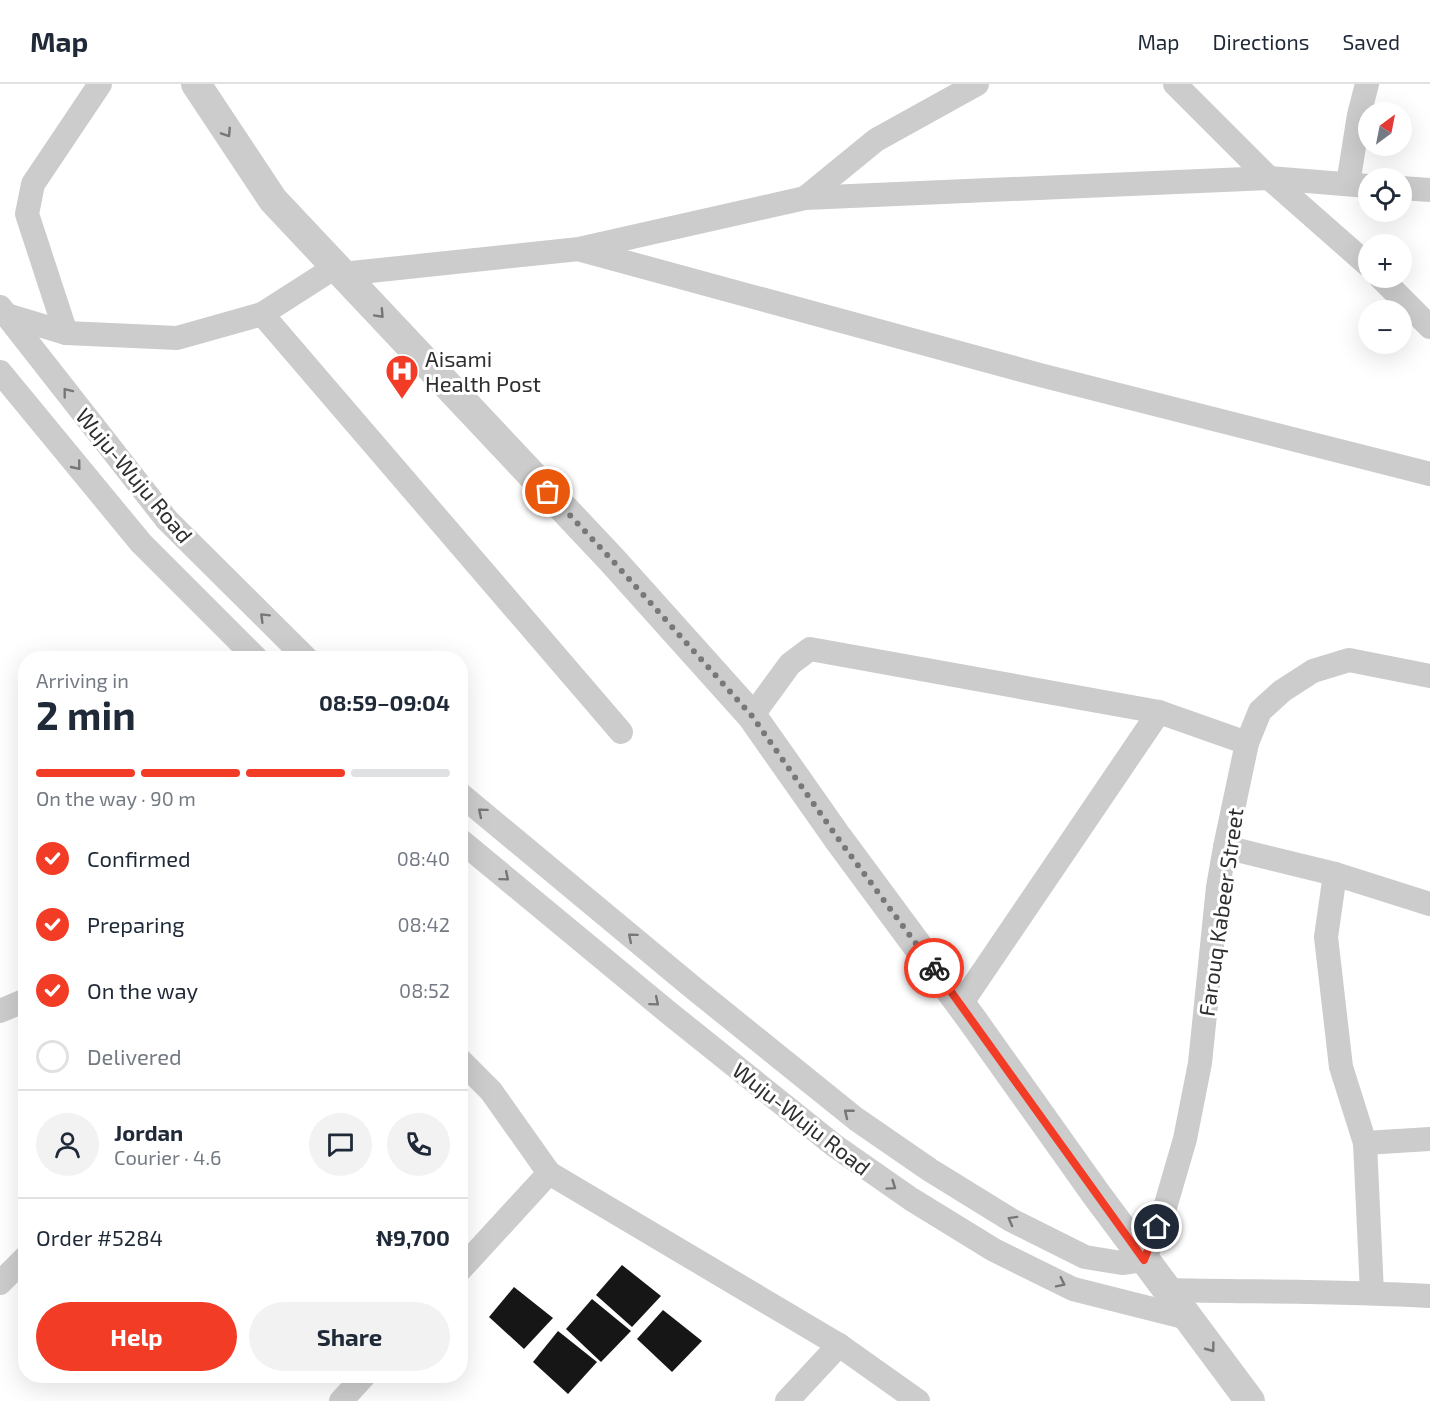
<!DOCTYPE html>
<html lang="en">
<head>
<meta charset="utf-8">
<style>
	:root { --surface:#fff; --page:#f2f2f3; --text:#1f2937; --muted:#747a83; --line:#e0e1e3; --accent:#f23c25 }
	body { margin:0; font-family:"Exo 2",sans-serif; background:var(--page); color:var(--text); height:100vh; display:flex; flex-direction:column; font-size:22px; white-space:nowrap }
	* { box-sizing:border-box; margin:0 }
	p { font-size:20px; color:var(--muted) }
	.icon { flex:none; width:33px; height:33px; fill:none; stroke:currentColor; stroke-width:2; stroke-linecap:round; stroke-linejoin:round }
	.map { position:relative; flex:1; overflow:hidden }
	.panel { position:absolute; left:18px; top:567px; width:450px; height:732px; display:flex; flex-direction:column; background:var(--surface); border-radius:24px; box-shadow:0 6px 24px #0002 }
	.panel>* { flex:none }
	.needle { width:39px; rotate:32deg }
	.buttons { position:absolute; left:1358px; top:18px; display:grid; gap:12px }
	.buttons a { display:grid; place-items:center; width:54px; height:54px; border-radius:50%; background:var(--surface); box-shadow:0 6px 24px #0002; font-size:30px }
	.pin { position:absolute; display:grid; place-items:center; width:51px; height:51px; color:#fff; margin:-26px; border:3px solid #fff; border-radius:50%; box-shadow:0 2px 6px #0007 }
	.courier { position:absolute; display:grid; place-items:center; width:60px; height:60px; margin:-30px; border:4px solid #f23c25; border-radius:50%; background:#fff; color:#222; box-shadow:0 2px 8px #0007 }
	.summary em { font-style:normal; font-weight:700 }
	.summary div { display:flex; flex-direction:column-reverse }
	.summary { display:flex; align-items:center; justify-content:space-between; height:102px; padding:0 18px }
	h1 { font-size:39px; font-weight:700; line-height:45px }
	.bar { display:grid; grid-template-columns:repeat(4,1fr); gap:9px 6px; align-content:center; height:72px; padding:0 18px }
	.bar i { height:8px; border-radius:4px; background:var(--line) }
	.bar .on { background:var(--accent) }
	.bar p { grid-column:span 4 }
	.line { display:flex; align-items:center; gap:15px; padding:0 18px; border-top:2px solid var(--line) }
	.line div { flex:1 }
	.round { display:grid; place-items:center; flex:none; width:63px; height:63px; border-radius:32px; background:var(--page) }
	ol { padding:0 18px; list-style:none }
	li { display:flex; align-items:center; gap:18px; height:66px }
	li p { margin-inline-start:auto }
	li .icon { padding:6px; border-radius:50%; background:var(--accent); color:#fff; stroke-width:4 }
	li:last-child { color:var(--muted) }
	li i { width:33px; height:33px; border:3px solid var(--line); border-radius:50% }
	.button { display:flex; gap:12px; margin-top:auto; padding:12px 18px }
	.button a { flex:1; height:69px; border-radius:36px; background:var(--accent); color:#fff; font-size:24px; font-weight:700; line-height:69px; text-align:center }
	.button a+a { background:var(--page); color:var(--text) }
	header { display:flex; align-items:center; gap:36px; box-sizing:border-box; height:84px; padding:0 30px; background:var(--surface); border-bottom:2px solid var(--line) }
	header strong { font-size:28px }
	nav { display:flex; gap:33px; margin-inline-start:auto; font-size:21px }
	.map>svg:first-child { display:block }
	.building { fill:#161616 }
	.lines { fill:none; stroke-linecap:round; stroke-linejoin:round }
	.minor { stroke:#ccc; stroke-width:24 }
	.tertiary { stroke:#ccc; stroke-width:30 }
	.oneway { stroke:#767676 }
	.done { stroke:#787878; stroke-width:6; stroke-dasharray:0 10.8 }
	.route { stroke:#f23c25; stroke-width:8 }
	.labels { text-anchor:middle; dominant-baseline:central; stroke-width:6; stroke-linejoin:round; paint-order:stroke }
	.poi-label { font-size:22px; fill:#2f2f2f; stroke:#fff; text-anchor:start }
	.street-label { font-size:22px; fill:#2f2f2f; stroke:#fff }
</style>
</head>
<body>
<header>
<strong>Map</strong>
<nav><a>Map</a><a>Directions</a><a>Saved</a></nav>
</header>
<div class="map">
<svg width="1430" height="1317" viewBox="0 0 1430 1317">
	<rect width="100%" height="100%" fill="#fff"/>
	<!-- building -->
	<g class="building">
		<polygon points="622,1181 661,1212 632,1243 596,1211"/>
		<polygon points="514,1203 553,1234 524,1265 489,1233"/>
		<polygon points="592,1215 631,1247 601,1278 566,1245"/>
		<polygon points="663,1226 702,1257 672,1288 637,1255"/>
		<polygon points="558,1247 597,1278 568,1310 533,1278"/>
	</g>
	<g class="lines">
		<!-- minor -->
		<g class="minor">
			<polyline points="1175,0 1269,94 1368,181"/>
			<polyline points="1348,100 1359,31 1367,0"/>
			<polyline points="1401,104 1430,106"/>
			<polyline points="805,114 876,56 977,0"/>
			<polyline points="581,166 1040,291 1430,390"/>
			<polyline points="342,190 579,165 805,114 1269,94 1368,102"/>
			<polyline points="1381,194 1430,243"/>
			<polyline points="0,223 167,436 306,574"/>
			<polyline points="3,230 66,249 177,254 262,230 337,182"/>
			<polyline points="262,230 621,648"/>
			<polyline points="66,249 27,130 33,100 100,0"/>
			<polyline points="0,288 141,459 256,574"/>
			<polyline points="752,632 790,580 810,565 1159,628 1247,659"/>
			<polyline points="460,710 691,902 856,1035 930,1086 1011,1136 1085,1173 1122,1179 1144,1176 1164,1127 1185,1055 1200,979 1218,803 1225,763 1247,659 1260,627 1282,607 1313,587 1349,576 1430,592"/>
			<polyline points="460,756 669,929 835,1062 911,1115 994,1166 1073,1205 1188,1234"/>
			<polyline points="1225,763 1335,790 1430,820"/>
			<polyline points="1335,790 1326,853 1341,983 1365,1059 1372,1209"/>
			<polyline points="961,920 1159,628"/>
			<polyline points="0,927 26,916"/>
			<polyline points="460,976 491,1007 549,1089 839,1261 918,1317"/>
			<polyline points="1365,1059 1430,1055"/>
			<polyline points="460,1186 549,1089"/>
			<polyline points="0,1199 26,1173"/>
			<path d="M1167,1206C1255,1208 1342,1207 1430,1212"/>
			<polyline points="341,1317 364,1292"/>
			<polyline points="787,1317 839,1261"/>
		</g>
		<!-- tertiary -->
		<polyline class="tertiary" points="196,0 273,116 612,476 752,632 837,753 973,937 1096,1110 1250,1317"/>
	</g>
	<!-- one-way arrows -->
	<defs><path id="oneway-chevron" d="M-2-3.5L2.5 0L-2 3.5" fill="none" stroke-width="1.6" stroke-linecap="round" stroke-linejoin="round" transform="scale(1.5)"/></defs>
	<g class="oneway">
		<use href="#oneway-chevron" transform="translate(227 49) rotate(57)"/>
		<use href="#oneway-chevron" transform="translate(380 230) rotate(47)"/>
		<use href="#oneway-chevron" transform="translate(67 308) rotate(-128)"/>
		<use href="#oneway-chevron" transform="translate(77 382) rotate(51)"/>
		<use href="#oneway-chevron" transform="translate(264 533) rotate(-135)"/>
		<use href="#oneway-chevron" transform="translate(482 728) rotate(-140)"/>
		<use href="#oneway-chevron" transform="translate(505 793) rotate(40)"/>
		<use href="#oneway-chevron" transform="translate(632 853) rotate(-140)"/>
		<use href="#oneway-chevron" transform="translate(655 918) rotate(40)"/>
		<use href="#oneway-chevron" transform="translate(848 1029) rotate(-141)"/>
		<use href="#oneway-chevron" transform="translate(892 1102) rotate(35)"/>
		<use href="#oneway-chevron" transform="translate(1012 1136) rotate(-151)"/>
		<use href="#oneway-chevron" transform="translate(1061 1199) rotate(26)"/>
		<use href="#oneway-chevron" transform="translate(1211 1264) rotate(53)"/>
	</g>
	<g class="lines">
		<!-- done -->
		<polyline class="done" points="548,408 612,476 752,632 837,753 934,884"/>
		<!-- route -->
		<polyline class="route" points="934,884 1144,1176 1157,1143"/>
	</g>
	<!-- icons -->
	<defs>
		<g id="hospital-pin" transform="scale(1.725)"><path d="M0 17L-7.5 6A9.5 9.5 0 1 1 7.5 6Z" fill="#f23c25" stroke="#fff"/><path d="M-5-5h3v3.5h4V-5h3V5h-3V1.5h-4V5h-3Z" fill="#fff"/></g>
	</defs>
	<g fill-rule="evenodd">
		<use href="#hospital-pin" x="402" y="287"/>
	</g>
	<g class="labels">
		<!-- poi labels -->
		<g class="poi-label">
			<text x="425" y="274">Aisami<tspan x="425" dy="25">Health Post</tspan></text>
		</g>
		<!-- street labels -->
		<g class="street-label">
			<text transform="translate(135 391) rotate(50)">Wuju-Wuju Road</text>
			<text transform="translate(1220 828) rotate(-82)">Farouq Kabeer Street</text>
			<text transform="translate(802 1034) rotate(38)">Wuju-Wuju Road</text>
		</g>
	</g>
</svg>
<div class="buttons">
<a><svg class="needle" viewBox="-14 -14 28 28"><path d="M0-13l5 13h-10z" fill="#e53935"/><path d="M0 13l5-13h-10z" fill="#747a83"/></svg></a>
<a><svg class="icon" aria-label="locate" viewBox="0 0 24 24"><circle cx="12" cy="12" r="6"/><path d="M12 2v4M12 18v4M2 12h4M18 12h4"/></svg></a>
<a>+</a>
<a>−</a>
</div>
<div class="pin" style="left:548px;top:408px;background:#ea580c"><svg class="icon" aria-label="bag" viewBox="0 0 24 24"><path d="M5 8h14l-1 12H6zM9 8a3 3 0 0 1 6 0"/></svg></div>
<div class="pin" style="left:1157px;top:1143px;background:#1f2937"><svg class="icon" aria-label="home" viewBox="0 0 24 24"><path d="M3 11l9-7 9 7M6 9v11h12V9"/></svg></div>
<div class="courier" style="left:934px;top:884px"><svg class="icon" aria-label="bike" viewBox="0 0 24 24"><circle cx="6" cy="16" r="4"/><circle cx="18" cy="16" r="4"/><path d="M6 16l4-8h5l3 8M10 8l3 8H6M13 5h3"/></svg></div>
<section class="panel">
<div class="summary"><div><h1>2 min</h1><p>Arriving in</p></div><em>08:59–09:04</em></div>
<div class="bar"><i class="on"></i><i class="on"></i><i class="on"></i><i></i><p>On the way · 90 m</p></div>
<ol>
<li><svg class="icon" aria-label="check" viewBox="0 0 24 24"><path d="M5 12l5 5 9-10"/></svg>Confirmed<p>08:40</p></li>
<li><svg class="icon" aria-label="check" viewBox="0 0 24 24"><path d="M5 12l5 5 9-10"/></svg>Preparing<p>08:42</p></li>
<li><svg class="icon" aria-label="check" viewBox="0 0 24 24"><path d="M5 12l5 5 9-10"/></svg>On the way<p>08:52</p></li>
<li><i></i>Delivered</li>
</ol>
<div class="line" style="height:108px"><a class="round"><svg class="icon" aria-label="person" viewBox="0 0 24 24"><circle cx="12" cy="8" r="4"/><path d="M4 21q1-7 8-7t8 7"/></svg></a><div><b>Jordan</b><p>Courier · 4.6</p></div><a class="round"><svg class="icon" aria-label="chat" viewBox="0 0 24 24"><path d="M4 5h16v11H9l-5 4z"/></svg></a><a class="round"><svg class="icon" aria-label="phone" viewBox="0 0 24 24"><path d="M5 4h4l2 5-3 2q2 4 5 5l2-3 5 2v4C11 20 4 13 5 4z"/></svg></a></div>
<div class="line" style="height:78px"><div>Order #5284</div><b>₦9,700</b></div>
<div class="button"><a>Help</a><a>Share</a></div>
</section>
</div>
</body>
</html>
